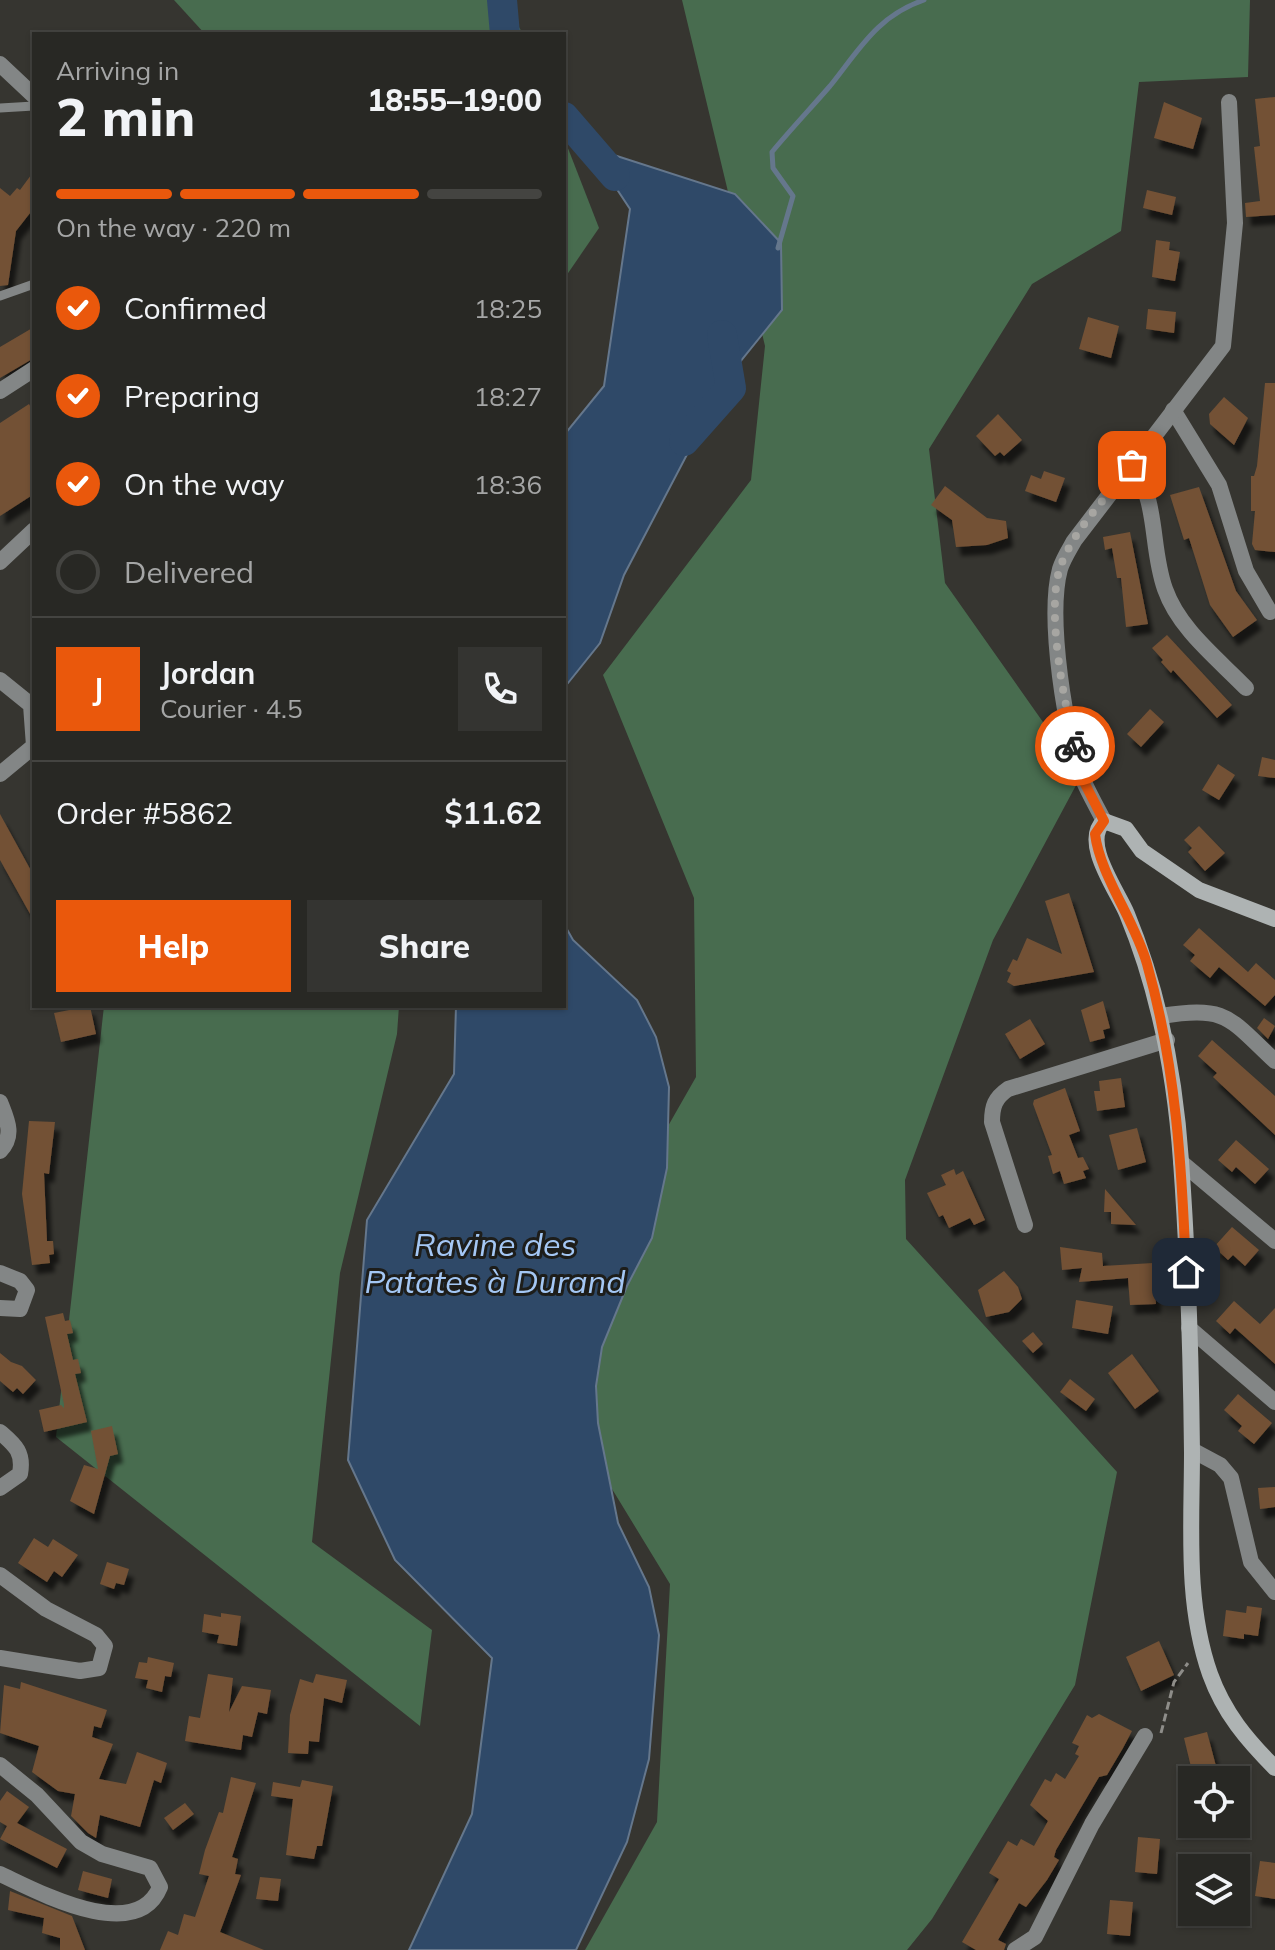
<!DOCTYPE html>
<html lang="en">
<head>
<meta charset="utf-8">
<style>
	:root { --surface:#282824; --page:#343431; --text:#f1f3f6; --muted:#a5a6a6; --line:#444441; --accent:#ea580c }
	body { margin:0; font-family:Mulish,sans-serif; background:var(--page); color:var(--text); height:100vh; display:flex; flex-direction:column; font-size:30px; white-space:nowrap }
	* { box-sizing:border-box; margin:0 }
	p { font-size:26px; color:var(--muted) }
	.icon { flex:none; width:44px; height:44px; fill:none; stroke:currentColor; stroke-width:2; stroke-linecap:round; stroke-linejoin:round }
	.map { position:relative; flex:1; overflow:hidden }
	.details { position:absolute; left:32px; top:32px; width:534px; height:976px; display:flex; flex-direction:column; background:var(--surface); border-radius:0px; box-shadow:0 2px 6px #0004,0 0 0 2px var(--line) }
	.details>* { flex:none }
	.tools { position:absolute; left:1178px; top:1766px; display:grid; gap:16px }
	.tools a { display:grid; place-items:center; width:72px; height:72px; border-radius:0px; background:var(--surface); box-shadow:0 2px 6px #0004,0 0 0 2px var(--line); font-size:40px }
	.pin { position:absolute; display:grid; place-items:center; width:68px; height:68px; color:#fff; margin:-34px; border-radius:16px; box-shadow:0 4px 12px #0006 }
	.courier { position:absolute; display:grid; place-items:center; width:80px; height:80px; margin:-40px; border:6px solid #ea580c; border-radius:50%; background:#fff; color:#222; box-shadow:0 2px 10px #0007 }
	.summary em { font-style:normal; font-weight:800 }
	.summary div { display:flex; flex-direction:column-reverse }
	.summary { display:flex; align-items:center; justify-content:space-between; height:136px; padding:0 24px }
	h1 { font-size:52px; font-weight:800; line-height:60px }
	.bar { display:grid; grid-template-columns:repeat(4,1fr); gap:12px 8px; align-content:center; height:96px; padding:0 24px }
	.bar i { height:10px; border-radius:6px; background:var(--line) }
	.bar .selected { background:var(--accent) }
	.bar p { grid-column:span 4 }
	.line { display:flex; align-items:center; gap:20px; padding:0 24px; border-top:2px solid var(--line) }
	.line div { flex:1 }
	.round { display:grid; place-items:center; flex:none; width:84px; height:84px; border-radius:0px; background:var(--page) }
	ol { padding:0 24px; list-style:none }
	li { display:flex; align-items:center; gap:24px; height:88px }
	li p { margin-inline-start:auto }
	li .icon { padding:8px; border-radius:50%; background:var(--accent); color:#fff; stroke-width:4 }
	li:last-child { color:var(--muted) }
	li i { width:44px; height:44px; border:4px solid var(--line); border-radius:50% }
	.cta { display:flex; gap:16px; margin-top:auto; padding:16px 24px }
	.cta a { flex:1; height:92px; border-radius:0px; background:var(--accent); color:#fff; font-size:32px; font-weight:800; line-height:92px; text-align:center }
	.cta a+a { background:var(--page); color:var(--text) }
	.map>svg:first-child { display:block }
	.forest { fill:#486c4f }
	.water { fill:#2f4968; stroke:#65778c; stroke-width:2 }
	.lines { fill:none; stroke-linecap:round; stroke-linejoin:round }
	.stream { stroke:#65778c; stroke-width:5 }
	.river { stroke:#2f4968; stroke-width:30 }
	.building { fill:#735135; filter:url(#shadow) }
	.path { stroke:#8e8d89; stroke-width:3; stroke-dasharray:8 4; stroke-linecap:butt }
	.lane { stroke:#838686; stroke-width:9 }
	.street { stroke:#838686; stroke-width:16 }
	.secondary { stroke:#aeb3b3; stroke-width:16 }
	.done { stroke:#a7a6a2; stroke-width:8; stroke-dasharray:0 14.4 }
	.route { stroke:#ea580c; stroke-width:10 }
	.labels { text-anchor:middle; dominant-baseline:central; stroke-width:6; stroke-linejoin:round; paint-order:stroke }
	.water-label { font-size:32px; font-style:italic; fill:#a4c7f4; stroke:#1d1d1a }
</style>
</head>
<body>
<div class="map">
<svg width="1275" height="1950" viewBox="0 0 1275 1950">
	<defs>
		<filter id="shadow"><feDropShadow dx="5" dy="9" stdDeviation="2" flood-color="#0009"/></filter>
	</defs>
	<rect width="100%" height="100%" fill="#363530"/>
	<!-- forest -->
	<g class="forest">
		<polygon points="174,0 503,0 523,34 205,34"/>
		<polygon points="682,0 1250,0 1248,77 1139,82 1121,231 1032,284 929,449 945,583 1081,776 993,940 905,1180 906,1239 1117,1472 1075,1685 932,1919 907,1950 585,1950 657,1822 670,1584 534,1361 696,1077 694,898 603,675 751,480 765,346"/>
		<polygon points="564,138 599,228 564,279"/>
		<polygon points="104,1006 399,1006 397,1034 340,1273 312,1542 432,1630 420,1726 56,1437"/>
	</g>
	<!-- water -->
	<g class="water">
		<polygon points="589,147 735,194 781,243 782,310 727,378 624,575 600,643 564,688 564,435 604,386 630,209"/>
		<polygon points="564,924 573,940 637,1000 656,1037 669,1087 667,1168 652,1238 627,1286 602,1347 596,1386 598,1423 618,1523 649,1587 659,1635 649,1759 627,1842 576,1950 409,1950 472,1814 492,1658 395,1560 348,1460 367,1220 454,1074 456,1006 564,1006"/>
	</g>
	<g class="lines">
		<!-- stream -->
		<path class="stream" d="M778,248L793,196L773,168L772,152C791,129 811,108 830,86C859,50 877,16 924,0"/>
		<!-- river -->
		<g class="river">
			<polyline points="502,0 505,34"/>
			<polyline points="564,117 615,176"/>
			<polyline points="684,441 731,388 722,335"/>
		</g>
	</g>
	<!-- building -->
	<g class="building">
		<polygon points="1275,97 1275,215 1246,217 1245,203 1260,201 1254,147 1260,146 1255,99"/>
		<polygon points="1164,102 1202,118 1193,149 1154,138"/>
		<polygon points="34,171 34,208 16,231 8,285 0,286 0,188 10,196 17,188 20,190"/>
		<polygon points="1147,190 1176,197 1172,215 1143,208"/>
		<polygon points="1156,240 1170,242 1169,250 1180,252 1175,281 1152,277"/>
		<polygon points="1148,309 1176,312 1174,333 1146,329"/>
		<polygon points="1088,317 1119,326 1111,358 1079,349"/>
		<polygon points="34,327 34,358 0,378 0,347"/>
		<polygon points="1265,383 1275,383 1275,552 1255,550 1252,544 1255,511 1251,511 1251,476 1254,476 1257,466"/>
		<polygon points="1224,397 1248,418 1234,445 1210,424 1209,414"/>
		<polygon points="29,404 34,413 34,494 0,516 0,423"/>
		<polygon points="998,414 1022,440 1004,456 1000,452 995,456 976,436"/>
		<polygon points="1044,471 1065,478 1056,502 1025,491 1031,475 1041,479"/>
		<polygon points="945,486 987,518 1006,521 1008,538 987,545 956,547 952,520 931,505"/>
		<polygon points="1199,487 1236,591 1257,620 1233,637 1210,605 1189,538 1184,540 1170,495"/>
		<polygon points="1130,532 1148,624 1126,627 1121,578 1117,578 1112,548 1105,550 1103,537"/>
		<polygon points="1167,635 1232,705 1217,718 1173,670 1171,673 1161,662 1163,660 1152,648"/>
		<polygon points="1150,709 1164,722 1141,747 1127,734"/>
		<polygon points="1262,757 1275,760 1275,778 1258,776"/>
		<polygon points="1218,764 1235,775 1219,800 1202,790"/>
		<polygon points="0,814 34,876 34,921 0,860"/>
		<polygon points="1199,826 1225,853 1205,871 1188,852 1192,848 1184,840"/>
		<polygon points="1069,893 1094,972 1014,986 1007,982 1011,973 1007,971 1013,959 1017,961 1027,938 1062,954 1045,901"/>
		<polygon points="1199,928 1248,972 1256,963 1275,980 1275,995 1265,1006 1219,967 1210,978 1190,961 1195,955 1183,945"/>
		<polygon points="1103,1001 1110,1028 1103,1030 1105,1038 1090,1042 1081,1010"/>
		<polygon points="90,1006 96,1034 61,1042 54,1013"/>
		<polygon points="1264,1018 1275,1026 1268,1039 1257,1028"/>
		<polygon points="1030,1019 1045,1044 1020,1059 1005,1034"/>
		<polygon points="1212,1040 1275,1096 1275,1135 1213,1077 1217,1073 1198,1056"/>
		<polygon points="1121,1078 1125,1107 1097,1111 1094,1091 1100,1091 1099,1081"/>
		<polygon points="1065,1088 1080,1131 1069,1135 1078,1158 1083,1157 1089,1169 1083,1171 1086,1178 1064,1184 1060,1171 1053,1174 1048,1156 1052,1155 1033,1104 1034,1100"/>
		<polygon points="29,1121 55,1122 49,1174 44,1173 47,1241 53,1241 54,1254 49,1255 50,1263 32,1265 22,1194"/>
		<polygon points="1137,1128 1146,1162 1118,1170 1109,1135"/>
		<polygon points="1236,1140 1269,1169 1255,1184 1236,1167 1232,1172 1218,1160"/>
		<polygon points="954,1169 956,1175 963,1171 985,1220 974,1225 970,1218 949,1228 943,1215 939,1217 927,1193 946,1185 941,1175"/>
		<polygon points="1105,1189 1117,1203 1136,1225 1111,1224 1111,1212 1104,1212"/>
		<polygon points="1232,1227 1259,1250 1245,1266 1233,1255 1228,1260 1214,1247"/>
		<polygon points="1060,1247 1102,1253 1103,1266 1153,1263 1156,1304 1130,1305 1128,1278 1079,1282 1082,1268 1062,1270"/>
		<polygon points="1004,1271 1018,1287 1022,1299 1009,1312 986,1317 978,1290"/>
		<polygon points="1076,1300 1113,1306 1108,1334 1072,1328"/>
		<polygon points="1234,1301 1260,1324 1275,1308 1275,1364 1235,1328 1230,1334 1216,1321"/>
		<polygon points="63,1313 65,1321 70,1320 73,1333 67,1334 73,1360 78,1359 81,1373 75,1374 87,1422 44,1432 39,1410 61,1405 64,1408 64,1404 45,1317"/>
		<polygon points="1033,1332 1043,1344 1033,1353 1022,1341"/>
		<polygon points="0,1353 11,1362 22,1366 36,1380 23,1394 17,1388 13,1392 0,1381"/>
		<polygon points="1132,1354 1159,1391 1135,1409 1108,1373"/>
		<polygon points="1070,1379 1095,1399 1086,1411 1060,1392"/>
		<polygon points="1238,1394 1272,1423 1254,1444 1238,1431 1242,1426 1224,1410"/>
		<polygon points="112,1426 118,1454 110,1456 94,1514 70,1501 84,1465 98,1469 91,1431"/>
		<polygon points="1275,1487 1275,1507 1260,1509 1258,1488"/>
		<polygon points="34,1538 48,1547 53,1539 78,1555 62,1577 54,1571 47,1582 18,1563"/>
		<polygon points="107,1562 129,1569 124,1585 116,1583 114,1589 100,1584"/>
		<polygon points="1247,1606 1262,1608 1258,1636 1244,1634 1244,1639 1223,1636 1226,1610 1246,1613"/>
		<polygon points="221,1613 241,1616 237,1646 217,1643 219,1635 202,1632 204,1614 221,1617"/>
		<polygon points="1159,1641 1174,1675 1141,1691 1126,1657"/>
		<polygon points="148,1657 174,1663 171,1677 165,1676 162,1692 146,1688 148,1680 135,1678 139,1662 147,1663"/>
		<polygon points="208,1674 233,1678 229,1712 242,1686 271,1690 267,1714 258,1712 252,1737 243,1735 241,1750 185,1741 189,1716 200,1718"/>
		<polygon points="316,1674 347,1680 342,1703 324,1698 319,1742 309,1741 308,1754 288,1753 290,1715 300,1679 313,1683"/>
		<polygon points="21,1682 107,1710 101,1728 94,1726 92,1737 113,1744 99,1779 126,1784 137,1752 167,1763 161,1783 154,1780 140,1827 100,1815 96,1838 88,1833 71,1816 75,1794 58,1791 32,1772 39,1746 0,1733 4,1685 20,1689"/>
		<polygon points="1099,1714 1132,1731 1123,1748 1107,1775 1099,1777 1056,1850 1054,1857 1059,1860 1047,1880 1026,1907 1019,1903 998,1940 1006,1944 1004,1950 976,1950 962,1942 999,1879 989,1873 1008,1841 1017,1846 1021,1839 1034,1846 1048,1821 1030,1805 1045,1779 1051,1782 1056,1773 1065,1779 1079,1756 1075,1754 1079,1746 1072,1743 1087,1715 1092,1718"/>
		<polygon points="1207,1732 1216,1766 1192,1771 1184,1738"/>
		<polygon points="231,1777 256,1783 232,1857 238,1859 235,1874 241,1875 220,1932 264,1950 160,1950 168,1931 178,1935 184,1914 195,1917 209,1876 199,1874 205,1850 219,1812 223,1813"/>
		<polygon points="302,1780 333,1786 322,1846 317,1846 314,1859 286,1855 293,1799 271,1796 273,1782 300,1787"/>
		<polygon points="7,1791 29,1807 17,1823 67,1849 57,1868 0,1839 7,1826 0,1822 0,1801"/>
		<polygon points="185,1803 194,1814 173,1830 164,1818"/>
		<polygon points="1138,1837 1160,1839 1157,1874 1135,1872"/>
		<polygon points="1260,1861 1275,1863 1275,1899 1255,1896"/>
		<polygon points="83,1871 112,1879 108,1898 78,1890"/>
		<polygon points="260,1877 281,1879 278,1901 256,1899"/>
		<polygon points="10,1891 72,1916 85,1950 60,1950 60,1938 42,1933 44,1918 8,1910"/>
		<polygon points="1110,1900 1133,1902 1130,1936 1107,1934"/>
	</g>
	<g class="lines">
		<!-- path -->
		<polyline class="path" points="1161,1733 1174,1682 1188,1663"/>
		<!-- lane -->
		<g class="lane">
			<polyline points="0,108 34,106"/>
			<polyline points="0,296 34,284"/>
		</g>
		<!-- street -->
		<g class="street">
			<polyline points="0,64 34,96"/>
			<polyline points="0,391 34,369"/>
			<polyline points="1173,410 1219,485 1246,571 1270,612"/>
			<path d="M1132,465C1159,502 1150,547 1165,589C1179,629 1217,658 1246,688"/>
			<polyline points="0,562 34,530"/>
			<polyline points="0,680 31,705 34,746 0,774"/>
			<path d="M1104,821C1097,808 1090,795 1084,782C1065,736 1047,617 1060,569C1063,559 1069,550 1074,541L1223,346L1235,223L1229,102"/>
			<path d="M1161,1016C1228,1006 1228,1017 1275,1061"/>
			<path d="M0,1102C7,1120 15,1135 0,1151"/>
			<polyline points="1181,1162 1275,1241"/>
			<path d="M1025,1225L992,1122C992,1106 995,1098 1008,1089L1167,1040"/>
			<polyline points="0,1273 20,1281 27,1290 20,1309 0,1308"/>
			<polyline points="1189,1328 1275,1402"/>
			<path d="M0,1432C15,1445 24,1452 20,1474L0,1488"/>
			<polyline points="1192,1450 1220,1465 1231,1478 1251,1562 1275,1592"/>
			<polyline points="0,1575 46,1609 96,1635 105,1646 99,1668 80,1671 0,1658"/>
			<path d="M0,1765L37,1795L81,1842L102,1854L150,1868L160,1887C136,1946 35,1890 0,1874"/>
			<polyline points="1015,1950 1035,1937 1092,1824 1145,1736"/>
		</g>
		<!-- secondary -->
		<path class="secondary" d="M1275,919L1199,890L1142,851L1126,829L1104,821C1081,842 1117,890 1127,914C1160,994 1175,1075 1181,1161C1188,1258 1191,1355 1192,1452C1192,1526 1185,1603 1210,1674C1224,1713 1247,1740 1275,1768"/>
	</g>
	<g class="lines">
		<!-- done -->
		<path class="done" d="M1075,746C1064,702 1045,607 1061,565C1075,528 1108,496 1132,465"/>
		<!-- route -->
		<path class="route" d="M1075,746L1083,780L1104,821L1095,834C1100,875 1135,921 1147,964C1176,1066 1182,1167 1186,1272"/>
	</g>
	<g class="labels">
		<!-- water labels -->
		<g class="water-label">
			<text x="495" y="1244">Ravine des<tspan x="495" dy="37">Patates à Durand</tspan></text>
		</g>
	</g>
</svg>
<div class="tools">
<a><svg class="icon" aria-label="locate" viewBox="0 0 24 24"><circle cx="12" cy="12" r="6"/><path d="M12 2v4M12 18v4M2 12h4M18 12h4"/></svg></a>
<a><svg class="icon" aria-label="layers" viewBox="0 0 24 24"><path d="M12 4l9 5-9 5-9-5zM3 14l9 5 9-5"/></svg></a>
</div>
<div class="pin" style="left:1132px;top:465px;background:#ea580c"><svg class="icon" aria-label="bag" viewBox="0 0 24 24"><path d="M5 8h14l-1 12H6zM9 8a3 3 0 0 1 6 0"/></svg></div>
<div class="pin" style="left:1186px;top:1272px;background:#1f2937"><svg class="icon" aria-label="home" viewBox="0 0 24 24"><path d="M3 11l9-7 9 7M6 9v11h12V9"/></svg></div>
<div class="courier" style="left:1075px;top:746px"><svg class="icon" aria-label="bike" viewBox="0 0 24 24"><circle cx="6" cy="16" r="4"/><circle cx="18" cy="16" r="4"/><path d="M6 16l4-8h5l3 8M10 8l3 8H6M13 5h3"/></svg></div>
<section class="details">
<div class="summary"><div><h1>2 min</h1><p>Arriving in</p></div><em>18:55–19:00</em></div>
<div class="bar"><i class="selected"></i><i class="selected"></i><i class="selected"></i><i></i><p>On the way · 220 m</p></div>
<ol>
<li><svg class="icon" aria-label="check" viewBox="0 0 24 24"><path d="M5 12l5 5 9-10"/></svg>Confirmed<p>18:25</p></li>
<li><svg class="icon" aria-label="check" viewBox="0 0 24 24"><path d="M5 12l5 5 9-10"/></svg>Preparing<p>18:27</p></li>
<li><svg class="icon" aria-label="check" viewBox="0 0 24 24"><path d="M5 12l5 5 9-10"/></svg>On the way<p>18:36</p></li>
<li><i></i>Delivered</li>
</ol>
<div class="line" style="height:144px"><b class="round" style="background:var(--accent);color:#fff">J</b><div><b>Jordan</b><p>Courier · 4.5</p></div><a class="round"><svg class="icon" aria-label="phone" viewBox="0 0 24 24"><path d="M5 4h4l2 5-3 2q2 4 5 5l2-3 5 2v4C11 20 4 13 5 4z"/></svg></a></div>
<div class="line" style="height:104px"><div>Order #5862</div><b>$11.62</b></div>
<div class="cta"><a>Help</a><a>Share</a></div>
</section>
</div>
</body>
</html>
